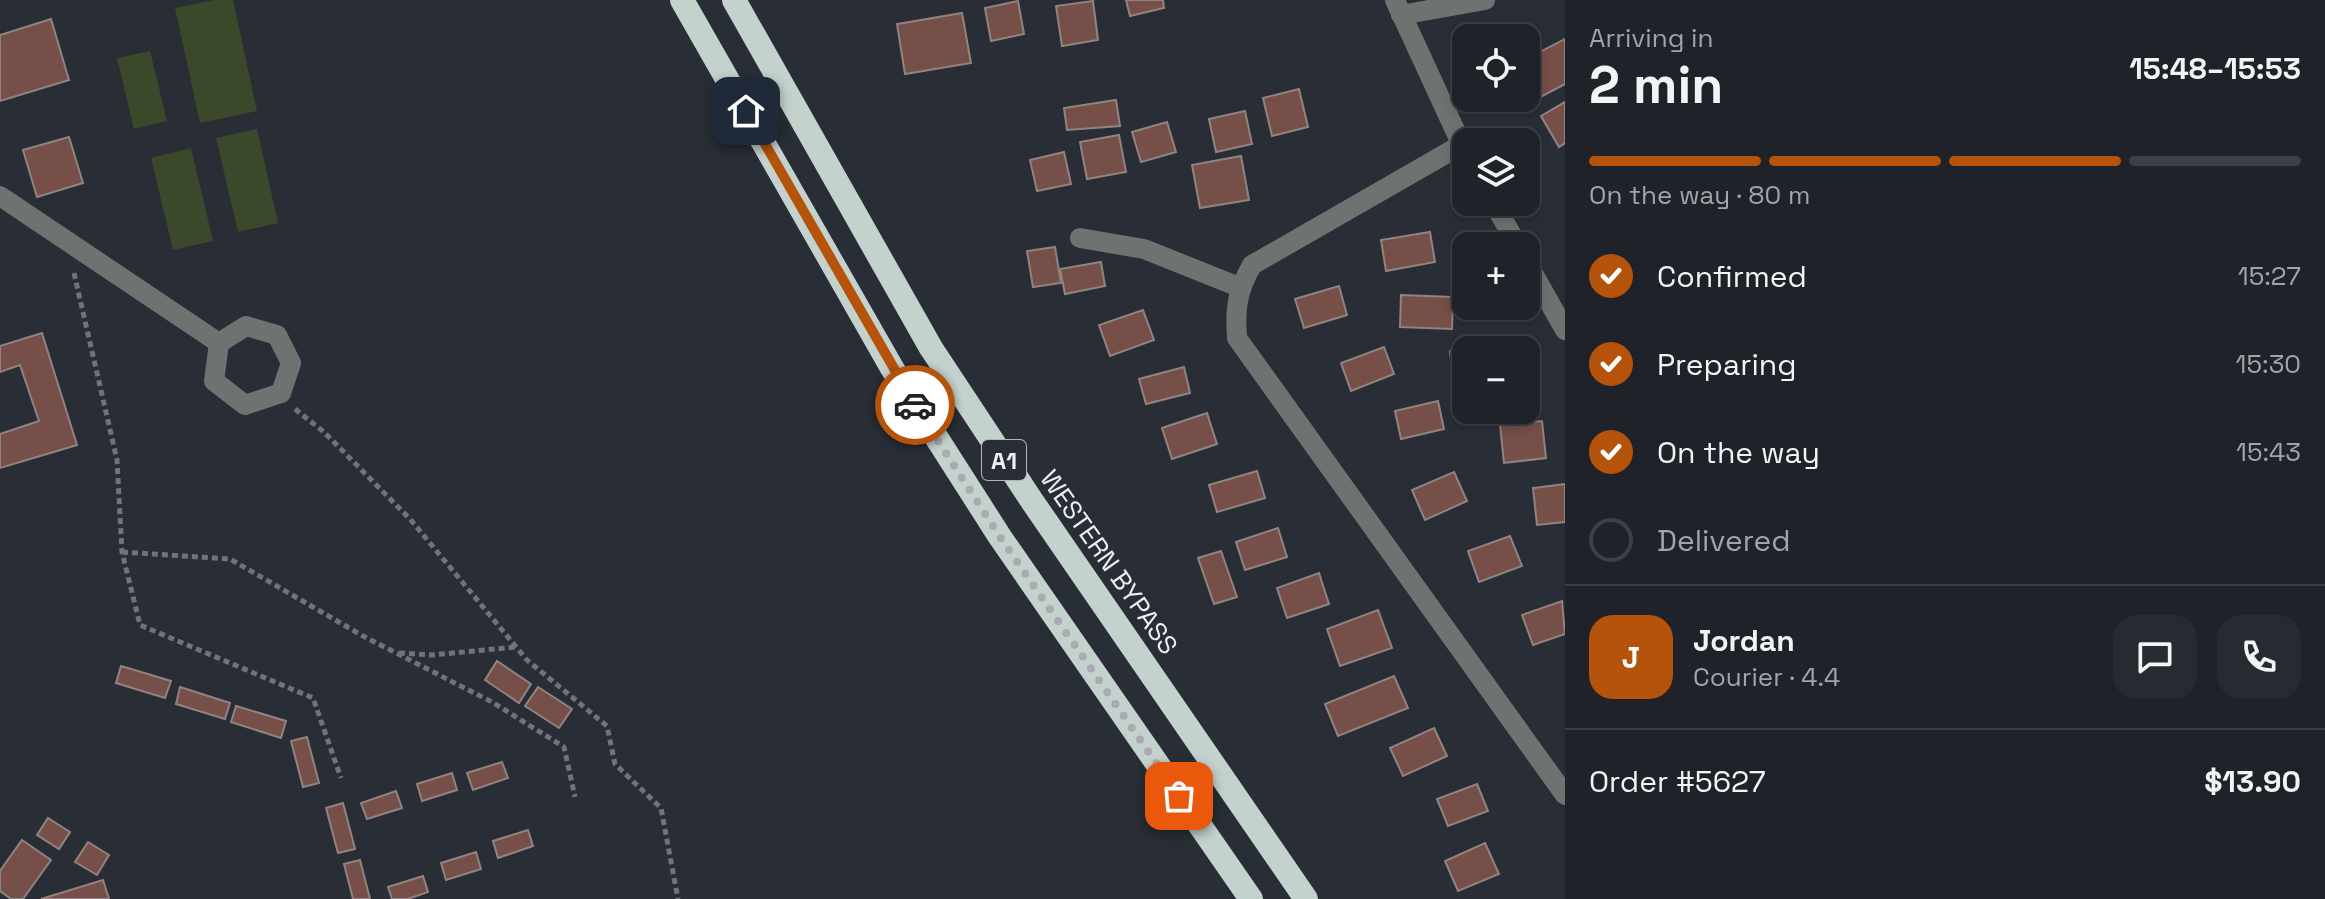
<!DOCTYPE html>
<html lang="en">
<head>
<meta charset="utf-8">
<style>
	:root { --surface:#1f2228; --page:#272a30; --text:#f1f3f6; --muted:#a1a4a8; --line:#3c3f45; --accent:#b45309 }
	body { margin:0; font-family:"Space Grotesk",sans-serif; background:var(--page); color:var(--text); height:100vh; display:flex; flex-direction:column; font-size:30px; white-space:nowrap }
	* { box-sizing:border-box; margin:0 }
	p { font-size:26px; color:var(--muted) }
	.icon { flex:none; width:44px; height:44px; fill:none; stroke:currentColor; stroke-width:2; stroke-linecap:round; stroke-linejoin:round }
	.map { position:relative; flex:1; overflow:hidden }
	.details { display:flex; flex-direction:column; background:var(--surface); width:760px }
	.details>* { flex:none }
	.controls { position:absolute; left:1452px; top:24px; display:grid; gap:16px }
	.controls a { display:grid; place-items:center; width:88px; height:88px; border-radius:16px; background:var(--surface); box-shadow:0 4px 12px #0003,0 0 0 2px var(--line); font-size:40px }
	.pin { position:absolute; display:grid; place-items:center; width:68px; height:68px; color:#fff; margin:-34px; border-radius:16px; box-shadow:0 4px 12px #0006 }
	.courier { position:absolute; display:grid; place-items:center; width:80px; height:80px; margin:-40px; border:6px solid #b45309; border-radius:50%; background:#fff; color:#222; box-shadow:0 2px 10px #0007 }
	.headline em { font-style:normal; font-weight:600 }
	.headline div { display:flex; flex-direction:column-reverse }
	.headline { display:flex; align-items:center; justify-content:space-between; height:136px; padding:0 24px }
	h1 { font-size:52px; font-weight:600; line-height:60px }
	.bar { display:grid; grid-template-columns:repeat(4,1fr); gap:12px 8px; align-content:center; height:96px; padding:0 24px }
	.bar i { height:10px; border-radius:6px; background:var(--line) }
	.bar .active { background:var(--accent) }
	.bar p { grid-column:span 4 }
	.line { display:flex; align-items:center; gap:20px; padding:0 24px; border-top:2px solid var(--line) }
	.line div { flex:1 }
	.round { display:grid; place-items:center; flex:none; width:84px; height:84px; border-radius:24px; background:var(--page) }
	ol { padding:0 24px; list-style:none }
	li { display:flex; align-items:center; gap:24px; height:88px }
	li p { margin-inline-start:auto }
	li .icon { padding:8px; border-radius:50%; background:var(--accent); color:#fff; stroke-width:4 }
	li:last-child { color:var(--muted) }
	li i { width:44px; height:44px; border:4px solid var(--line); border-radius:50% }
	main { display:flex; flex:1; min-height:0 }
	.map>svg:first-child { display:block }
	.park { fill:#3c482a }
	.building { fill:#764f48; stroke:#908380; stroke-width:2 }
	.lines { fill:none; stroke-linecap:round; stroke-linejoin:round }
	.path { stroke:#6f737a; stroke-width:5; stroke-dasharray:6 4; stroke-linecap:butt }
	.minor { stroke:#6d7371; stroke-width:20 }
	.highway { stroke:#c4d2ce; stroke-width:24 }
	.done { stroke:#a8abb2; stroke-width:8; stroke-dasharray:0 14.4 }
	.route { stroke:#b45309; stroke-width:10 }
	.labels { text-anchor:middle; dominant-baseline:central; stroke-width:8; stroke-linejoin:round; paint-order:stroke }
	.shield { fill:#292e36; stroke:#b2b5bc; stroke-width:2 }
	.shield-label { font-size:24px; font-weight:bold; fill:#eceff5 }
	.street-label { font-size:26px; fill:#eceff5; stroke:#292e36 }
</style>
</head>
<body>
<main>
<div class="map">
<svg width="1565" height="899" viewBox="0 0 1565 899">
	<rect width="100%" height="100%" fill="#292e36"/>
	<!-- park -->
	<g class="park">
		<polygon points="214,0 233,0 257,111 200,123 175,8"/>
		<polygon points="150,51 167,121 134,129 117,58"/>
		<polygon points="257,129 278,223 238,232 216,138"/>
		<polygon points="191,148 213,241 173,250 151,158"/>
	</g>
	<!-- building -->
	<g class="building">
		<polygon points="1126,0 1163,0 1164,8 1130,16"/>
		<polygon points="1018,1 1024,34 991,41 985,8"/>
		<polygon points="1093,1 1098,40 1062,46 1056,6"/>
		<polygon points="962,13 971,63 905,74 897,24"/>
		<polygon points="51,19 69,80 0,101 0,35"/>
		<polygon points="1565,39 1565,84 1533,101 1526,89 1526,59"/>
		<polygon points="1299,89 1308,127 1272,136 1263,98"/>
		<polygon points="1116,100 1120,126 1067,130 1064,108"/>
		<polygon points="1565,102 1565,143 1559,147 1541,116"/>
		<polygon points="1245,111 1252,144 1216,152 1209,119"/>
		<polygon points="1167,122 1176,152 1141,162 1132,132"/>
		<polygon points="1119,135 1126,172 1087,179 1080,142"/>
		<polygon points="69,137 83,183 37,197 23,150"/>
		<polygon points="1064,152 1071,184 1037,191 1030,160"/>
		<polygon points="1241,156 1249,200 1200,208 1192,165"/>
		<polygon points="1430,232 1435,262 1386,271 1381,240"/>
		<polygon points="1055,247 1061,283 1033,287 1027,251"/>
		<polygon points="1101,262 1105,286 1065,294 1060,269"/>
		<polygon points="1339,286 1347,315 1304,328 1295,299"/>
		<polygon points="1401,295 1453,297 1452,329 1400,327"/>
		<polygon points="1143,310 1154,340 1110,356 1099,325"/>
		<polygon points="42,333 77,445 0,468 0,434 39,421 20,365 0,372 0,346"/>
		<polygon points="1384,347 1394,374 1351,391 1341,363"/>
		<polygon points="1492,347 1492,350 1466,350 1466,388 1454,389 1450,351"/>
		<polygon points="1184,367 1190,393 1146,404 1139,379"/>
		<polygon points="1438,401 1444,429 1401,439 1395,411"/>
		<polygon points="1207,413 1217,444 1172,459 1162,428"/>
		<polygon points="1542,421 1546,458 1504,463 1500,425"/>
		<polygon points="1257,471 1265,498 1217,512 1209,485"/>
		<polygon points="1454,472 1467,501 1425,520 1412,490"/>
		<polygon points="1565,484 1565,522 1537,525 1533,488"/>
		<polygon points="1278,528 1287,557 1245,570 1236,542"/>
		<polygon points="1510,536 1522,566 1479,582 1468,551"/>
		<polygon points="1221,551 1237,597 1214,604 1198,558"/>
		<polygon points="1319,573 1329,604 1287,618 1277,588"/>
		<polygon points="1562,601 1565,634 1533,645 1522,615"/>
		<polygon points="1378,610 1392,648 1340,666 1327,629"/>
		<polygon points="497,661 531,684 519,703 485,680"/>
		<polygon points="121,666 171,681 165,698 116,683"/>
		<polygon points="1394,676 1408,708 1338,736 1325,704"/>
		<polygon points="180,687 230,703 225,719 176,704"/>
		<polygon points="538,687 572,709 559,728 525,706"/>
		<polygon points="236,706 286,721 281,738 231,722"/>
		<polygon points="1434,728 1447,756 1403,776 1390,748"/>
		<polygon points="307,737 319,783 303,787 291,741"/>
		<polygon points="502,762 508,778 473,790 467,773"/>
		<polygon points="452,773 457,790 422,801 417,784"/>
		<polygon points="1477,784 1488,811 1448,826 1437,799"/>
		<polygon points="396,791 402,808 367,819 361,803"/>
		<polygon points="343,803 355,849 338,853 326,808"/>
		<polygon points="48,818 70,832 59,849 37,835"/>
		<polygon points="528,830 533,846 498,858 493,841"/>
		<polygon points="22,840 51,860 23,899 11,899 0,891 0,871"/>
		<polygon points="88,842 109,855 97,875 75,862"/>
		<polygon points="1485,843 1499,874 1458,891 1445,861"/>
		<polygon points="476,852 481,869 446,880 441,863"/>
		<polygon points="360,860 370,899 353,899 344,864"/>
		<polygon points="423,876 428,892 408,899 392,899 388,887"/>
		<polygon points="103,880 109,899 41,899"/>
	</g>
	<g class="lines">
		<!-- path -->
		<g class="path">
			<polyline points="74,273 117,460 122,552 140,625 313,698 341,778"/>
			<polyline points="295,409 324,432 410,519 527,660 607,726 615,764 661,808 678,899"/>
			<polyline points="122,552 230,559 363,636 492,702 564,747 575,797"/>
			<polyline points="399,653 432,655 516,647"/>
		</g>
		<!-- minor -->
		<g class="minor">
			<polyline points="1395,0 1466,154"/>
			<polyline points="1401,15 1485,0"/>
			<path d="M1461,145L1252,265C1237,291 1235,309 1237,338L1565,795"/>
			<polyline points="0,196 219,343"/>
			<polyline points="1493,202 1518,246"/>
			<polyline points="1080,238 1144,249 1239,287"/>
			<polyline points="1526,261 1565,330"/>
			<polygon points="246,326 277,335 291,363 281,393 245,405 214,381 219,343"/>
		</g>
		<!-- highway -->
		<g class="highway">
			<polyline points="682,0 892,368 1000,537 1251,899"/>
			<polyline points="734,0 931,348 1032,501 1306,899"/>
		</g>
	</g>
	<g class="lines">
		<!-- done -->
		<polyline class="done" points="915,405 1000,537 1179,796"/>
		<!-- route -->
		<polyline class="route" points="746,111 915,405"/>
	</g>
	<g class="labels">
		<!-- shield labels -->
		<rect class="shield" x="982" y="440" width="44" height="40" rx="6"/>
		<g class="shield-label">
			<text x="1004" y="460">A1</text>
		</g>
		<!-- street labels -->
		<g class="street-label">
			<text transform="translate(1109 562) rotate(55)">WESTERN BYPASS</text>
		</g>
	</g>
</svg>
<div class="controls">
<a><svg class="icon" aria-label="locate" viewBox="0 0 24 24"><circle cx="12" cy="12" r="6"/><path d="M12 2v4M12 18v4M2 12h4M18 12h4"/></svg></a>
<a><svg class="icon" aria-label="layers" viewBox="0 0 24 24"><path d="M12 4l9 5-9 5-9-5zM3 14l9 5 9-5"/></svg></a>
<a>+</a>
<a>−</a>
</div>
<div class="pin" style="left:1179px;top:796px;background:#ea580c"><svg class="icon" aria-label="bag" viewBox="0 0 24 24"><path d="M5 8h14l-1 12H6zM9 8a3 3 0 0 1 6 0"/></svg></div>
<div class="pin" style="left:746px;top:111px;background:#1f2937"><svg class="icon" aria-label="home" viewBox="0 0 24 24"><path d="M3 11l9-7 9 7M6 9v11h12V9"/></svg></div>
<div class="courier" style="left:915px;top:405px"><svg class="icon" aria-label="car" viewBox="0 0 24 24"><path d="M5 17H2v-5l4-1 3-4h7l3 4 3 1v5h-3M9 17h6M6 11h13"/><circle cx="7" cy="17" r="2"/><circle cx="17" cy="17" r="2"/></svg></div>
</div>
<section class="details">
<div class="headline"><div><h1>2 min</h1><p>Arriving in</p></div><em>15:48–15:53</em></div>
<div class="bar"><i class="active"></i><i class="active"></i><i class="active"></i><i></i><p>On the way · 80 m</p></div>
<ol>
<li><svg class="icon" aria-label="check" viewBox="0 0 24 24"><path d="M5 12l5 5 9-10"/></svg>Confirmed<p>15:27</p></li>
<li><svg class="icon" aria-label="check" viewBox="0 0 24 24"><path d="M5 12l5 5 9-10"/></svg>Preparing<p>15:30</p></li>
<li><svg class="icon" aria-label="check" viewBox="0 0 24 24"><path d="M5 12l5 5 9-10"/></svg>On the way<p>15:43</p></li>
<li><i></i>Delivered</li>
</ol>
<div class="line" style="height:144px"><b class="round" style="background:var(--accent);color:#fff">J</b><div><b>Jordan</b><p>Courier · 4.4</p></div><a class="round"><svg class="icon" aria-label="chat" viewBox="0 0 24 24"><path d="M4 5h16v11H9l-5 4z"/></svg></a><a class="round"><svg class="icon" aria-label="phone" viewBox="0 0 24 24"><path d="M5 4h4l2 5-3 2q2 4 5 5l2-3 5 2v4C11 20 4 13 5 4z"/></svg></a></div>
<div class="line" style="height:104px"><div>Order #5627</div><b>$13.90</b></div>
</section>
</main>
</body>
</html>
